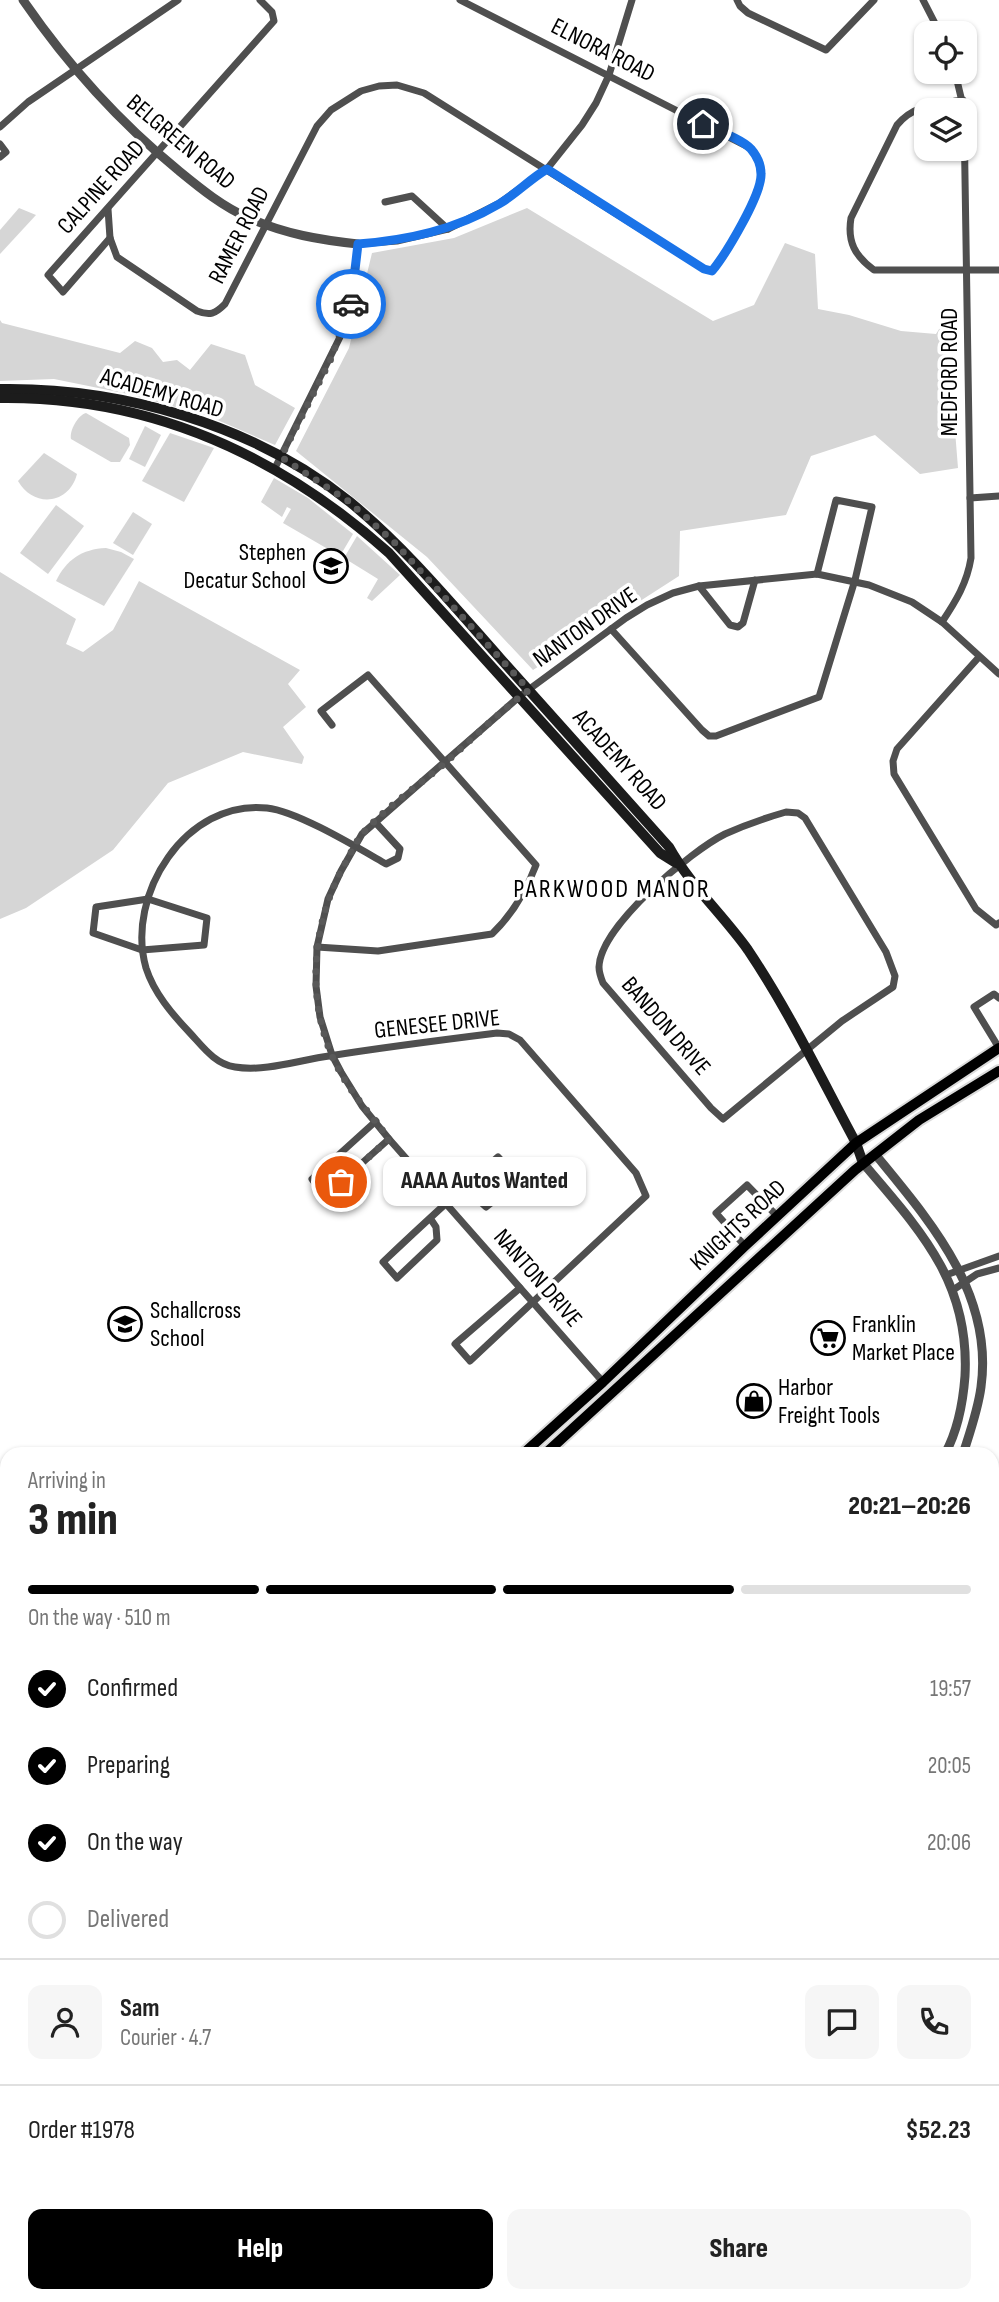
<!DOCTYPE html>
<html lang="en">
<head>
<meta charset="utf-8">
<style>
	:root { --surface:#fff; --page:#f6f6f6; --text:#222; --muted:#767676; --line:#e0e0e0; --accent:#000 }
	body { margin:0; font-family:"Sofia Sans Condensed",sans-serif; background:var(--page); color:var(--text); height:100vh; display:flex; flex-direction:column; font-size:26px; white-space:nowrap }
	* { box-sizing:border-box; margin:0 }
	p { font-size:23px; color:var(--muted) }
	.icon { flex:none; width:38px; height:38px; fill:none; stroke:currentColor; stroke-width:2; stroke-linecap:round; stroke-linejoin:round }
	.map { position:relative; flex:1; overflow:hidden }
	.drawer { position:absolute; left:0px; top:1447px; width:999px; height:856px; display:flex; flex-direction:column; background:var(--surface); border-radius:21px 21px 0 0; box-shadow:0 2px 5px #0004 }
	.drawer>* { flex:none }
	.buttons { position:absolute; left:914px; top:21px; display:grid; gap:14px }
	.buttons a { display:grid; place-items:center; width:63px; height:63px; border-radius:14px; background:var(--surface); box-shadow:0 2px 5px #0004; font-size:35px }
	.pin { position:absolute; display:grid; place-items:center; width:60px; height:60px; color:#fff; margin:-30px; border:4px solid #fff; border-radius:50%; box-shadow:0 2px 7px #0007 }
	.courier { position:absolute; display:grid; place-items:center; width:70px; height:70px; margin:-35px; border:5px solid #1a73e8; border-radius:50%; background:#fff; color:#222; box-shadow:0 2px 9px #0007 }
	.bubble { position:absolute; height:49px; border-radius:14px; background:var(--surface); box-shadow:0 2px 5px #0004; font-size:23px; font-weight:800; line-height:49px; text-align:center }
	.summary em { font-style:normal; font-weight:800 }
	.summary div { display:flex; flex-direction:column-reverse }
	.summary { display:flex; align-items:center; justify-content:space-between; height:119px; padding:0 28px }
	h1 { font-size:46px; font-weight:800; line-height:52px }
	.bar { display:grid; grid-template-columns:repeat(4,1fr); gap:10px 7px; align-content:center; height:84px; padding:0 28px }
	.bar i { height:9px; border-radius:5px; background:var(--line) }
	.bar .current { background:var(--accent) }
	.bar p { grid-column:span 4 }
	.line { display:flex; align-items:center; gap:18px; padding:0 28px; border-top:2px solid var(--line) }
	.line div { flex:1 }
	.round { display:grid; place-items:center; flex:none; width:74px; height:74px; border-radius:14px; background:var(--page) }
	ol { padding:0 28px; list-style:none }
	li { display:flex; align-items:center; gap:21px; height:77px }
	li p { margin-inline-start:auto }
	li .icon { padding:7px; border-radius:50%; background:var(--accent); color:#fff; stroke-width:4 }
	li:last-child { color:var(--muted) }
	li i { width:38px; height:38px; border:4px solid var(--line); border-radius:50% }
	.cta { display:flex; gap:14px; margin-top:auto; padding:14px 28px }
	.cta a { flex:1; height:80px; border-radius:14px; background:var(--accent); color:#fff; font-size:28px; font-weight:800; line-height:80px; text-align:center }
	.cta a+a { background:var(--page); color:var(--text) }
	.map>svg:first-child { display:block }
	.green { fill:#d6d6d6 }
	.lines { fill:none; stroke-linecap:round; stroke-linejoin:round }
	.primary-casing { stroke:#dbdbdb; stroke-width:14 }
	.motorway-casing { stroke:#dbdbdb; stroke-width:16 }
	.minor { stroke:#4f4f4f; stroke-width:7 }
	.tertiary { stroke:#4f4f4f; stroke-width:9 }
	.secondary { stroke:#1c1c1c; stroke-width:10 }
	.primary { stroke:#000; stroke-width:10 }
	.motorway { stroke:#000; stroke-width:12 }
	.done { stroke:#595959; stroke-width:7; stroke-dasharray:0 12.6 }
	.route { stroke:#1a73e8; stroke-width:9 }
	.labels { text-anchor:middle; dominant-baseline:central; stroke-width:7; stroke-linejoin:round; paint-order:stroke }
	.street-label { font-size:24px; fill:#000; stroke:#fff }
	.poi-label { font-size:24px; fill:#000; stroke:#fff; text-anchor:start }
	.neighbourhood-label { font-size:26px; letter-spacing:2px; fill:#000; stroke:#fff }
</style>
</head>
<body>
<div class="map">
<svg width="999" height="2302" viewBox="0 0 999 2302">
	<rect width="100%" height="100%" fill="#fff"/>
	<!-- green -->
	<g class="green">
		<polygon points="19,208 36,215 0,254 0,230"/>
		<polygon points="527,208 713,321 754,305 785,243 815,254 818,309 849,315 901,331 936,334 946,318 958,468 920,474 875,435 811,456 786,515 680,531 679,576 533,670 427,557 296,451 349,348 372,253 454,238"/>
		<polygon points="0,320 2,323 120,353 135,341 152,348 163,362 177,360 190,370 211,344 245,355 255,385 295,408 275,445 208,416 128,394 54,379 0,381"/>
		<path d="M86,413L129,438L130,445L120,462H111L71,439C69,431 78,415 86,413Z"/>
		<polygon points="145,426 161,435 145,467 129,459"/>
		<polygon points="170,433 214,448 184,502 142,481"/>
		<path d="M44,453L77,474C69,505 33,508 18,481Z"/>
		<polygon points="274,478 308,498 353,534 340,556 283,523 291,509 287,507 282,517 261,502"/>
		<polygon points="56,505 84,526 48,574 20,553"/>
		<polygon points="133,512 152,524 133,555 113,543"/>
		<polygon points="357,536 400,575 372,601 367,598 378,579 344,558"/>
		<path d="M106,548L121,552L134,559L104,606L56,581C66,560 82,549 106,548Z"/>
		<polygon points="0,572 76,619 66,644 83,652 113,630 139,581 300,670 288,684 306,707 283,727 304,757 302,764 243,752 168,783 113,850 26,908 0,919"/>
	</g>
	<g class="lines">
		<!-- primary casing -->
		<g class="primary-casing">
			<g id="primary">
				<polyline points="523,1454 603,1382 745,1246 856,1143 999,1048"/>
				<polyline points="545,1454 855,1170 919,1120 999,1071"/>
				<polyline points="0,1509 7,1515"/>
				<polyline points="0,1630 7,1637"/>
				<polyline points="0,2116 7,2104"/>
				<polyline points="0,2145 7,2134"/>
				<polyline points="572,2296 576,2302"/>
			</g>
		</g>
		<!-- motorway casing -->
		<g class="motorway-casing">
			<g id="motorway">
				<polyline points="0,1521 7,1529"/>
				<polyline points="0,1552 7,1558"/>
				<polyline points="0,1575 7,1581"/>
				<polyline points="607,2296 611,2302"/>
				<polyline points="638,2296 642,2302"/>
			</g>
		</g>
		<!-- minor -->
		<g class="minor">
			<polyline points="737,0 740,6 748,13 826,50 874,0"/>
			<polyline points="923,0 940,33"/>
			<polyline points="955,72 964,110"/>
			<path d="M963,100C938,104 914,104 897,125L851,218C847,242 855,256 874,270H999"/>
			<polyline points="0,127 28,102 178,0"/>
			<polyline points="0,144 6,152 0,157"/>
			<polyline points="385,202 412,196 448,229"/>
			<path d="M108,209L110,238L117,257L197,311C210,316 215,314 225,304L317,126L331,110L361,91L379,86L397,85L424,93L704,269L712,271C726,254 762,193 761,173C760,162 756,156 750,148L460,0"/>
			<polyline points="110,238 63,292 48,275 274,21 272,12 260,0"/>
			<polyline points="275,468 342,333 351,307 358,244 397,241 448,229 498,204 547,169 582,125 596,103 609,75 632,0"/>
			<polyline points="970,498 999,496"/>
			<polyline points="699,586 730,625 738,627 743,623 755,580"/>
			<path d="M942,622C956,601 967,583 971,558L964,114"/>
			<polyline points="611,629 702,730 709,736 716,736 819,697 855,580 872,507 836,500 817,574"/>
			<polyline points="979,657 897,749 893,761 894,774 976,909 996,925 999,923"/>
			<path d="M786,812L798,813L805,818L886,952L895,976L893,987L842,1021L723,1119L711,1108L603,983C601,978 599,972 599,967C600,926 691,851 725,834C745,825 765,818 786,812Z"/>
			<path d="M375,822L400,849L398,858L386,864C358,848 297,811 267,808C186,799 125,895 146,968C154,993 172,1014 190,1033C203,1047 215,1064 235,1067C265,1072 300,1060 329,1056C385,1047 441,1040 497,1033L509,1034L520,1040L636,1173L646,1196L470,1361L455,1344L520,1288"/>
			<polygon points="148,899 207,918 204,945 142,950 93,933 96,907"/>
			<path d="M317,947L378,951L492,934C512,915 526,891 536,865L368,675L321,711L332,725"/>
			<polyline points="999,1048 974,1007 994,994 999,998"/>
			<polyline points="376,1121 312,1179 325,1196 389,1139"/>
			<path d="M430,1218L436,1227L437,1240L397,1278L383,1262C421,1226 459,1191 498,1157L520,1180L486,1207L464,1187"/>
			<polyline points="745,1246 716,1213 747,1185 777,1216"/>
			<polyline points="946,1275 999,1256"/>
			<polyline points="953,1290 977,1274 999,1268"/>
			<polyline points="603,1382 389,1139 362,1106 341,1072 332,1055 320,1017 316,986 317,947 328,899 341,871 362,834 520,696 626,618 647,605 673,593 699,586 817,574 869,585 912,602 942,622 999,674"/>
			<polyline points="992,1658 999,1637"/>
			<polyline points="0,1728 7,1721"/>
			<polyline points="992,1985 998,2052 992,2114"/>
			<polyline points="392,2296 397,2302"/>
			<polyline points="965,2302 966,2296"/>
		</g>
		<!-- tertiary -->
		<g class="tertiary">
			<path d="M23,0C67,64 118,121 178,170C200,188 223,207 249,218C284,234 321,240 358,244"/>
			<path d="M875,1154C929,1220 994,1293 981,1387C978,1410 970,1432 963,1454"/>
			<path d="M863,1163C920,1230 970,1282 965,1376C963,1403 958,1430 945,1454"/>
			<polyline points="0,2176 7,2180"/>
			<polyline points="121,2296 125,2302"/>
			<polyline points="667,2296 671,2302"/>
			<polyline points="839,2302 841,2296"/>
			<polyline points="855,2302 857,2296"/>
		</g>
		<!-- secondary -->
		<g class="secondary">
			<path d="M0,389C122,387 254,425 350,502C406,548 452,604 500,658C557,721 613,784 669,847C690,885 723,915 748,950C789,1011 821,1078 856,1143L863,1163"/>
			<path d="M0,398C150,396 278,454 389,553L660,853L676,863"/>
		</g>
		<!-- primary -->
		<use href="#primary" class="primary"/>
		<!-- motorway -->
		<use href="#motorway" class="motorway"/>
	</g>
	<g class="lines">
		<!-- done -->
		<path class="done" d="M341,1182L389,1139C369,1112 346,1088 332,1056C305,993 313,918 347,860C352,851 356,841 363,833C383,810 420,784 444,764C472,739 499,712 529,690L395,543L348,501L281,457L330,361L351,304"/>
		<!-- route -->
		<path class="route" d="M351,304L358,244C408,240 455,230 499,204C516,194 530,179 547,169L704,269L712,271C726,254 762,194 761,174C761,165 757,156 751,149C742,139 716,130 703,124"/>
	</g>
	<!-- icons -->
	<defs>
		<g id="school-ring" transform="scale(1.75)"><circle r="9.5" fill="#fff" stroke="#000" stroke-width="1.5"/><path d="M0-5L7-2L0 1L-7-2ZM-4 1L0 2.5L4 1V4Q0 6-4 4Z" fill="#000"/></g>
		<g id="supermarket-ring" transform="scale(1.75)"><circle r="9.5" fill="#fff" stroke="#000" stroke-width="1.5"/><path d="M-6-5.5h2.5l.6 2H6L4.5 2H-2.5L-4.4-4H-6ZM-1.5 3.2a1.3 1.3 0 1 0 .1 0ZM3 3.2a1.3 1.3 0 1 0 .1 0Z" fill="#000"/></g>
		<g id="shop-ring" transform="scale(1.75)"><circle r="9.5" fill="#fff" stroke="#000" stroke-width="1.5"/><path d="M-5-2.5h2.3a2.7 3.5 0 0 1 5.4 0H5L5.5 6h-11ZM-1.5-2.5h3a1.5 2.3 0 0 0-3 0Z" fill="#000"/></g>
	</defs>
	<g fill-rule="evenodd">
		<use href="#school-ring" x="331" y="566"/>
		<use href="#school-ring" x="125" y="1324"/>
		<use href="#supermarket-ring" x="828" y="1338"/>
		<use href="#shop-ring" x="754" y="1401"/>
	</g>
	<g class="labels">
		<!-- street labels -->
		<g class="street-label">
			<text transform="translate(603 50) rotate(27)">ELNORA ROAD</text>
			<text transform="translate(181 142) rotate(40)">BELGREEN ROAD</text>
			<text transform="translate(101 187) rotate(-48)">CALPINE ROAD</text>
			<text transform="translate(239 235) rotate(-63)">RAMER ROAD</text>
			<text transform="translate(949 372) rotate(-90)">MEDFORD ROAD</text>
			<text transform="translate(162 393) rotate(16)">ACADEMY ROAD</text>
			<text transform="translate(585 627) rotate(-35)">NANTON DRIVE</text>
			<text transform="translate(620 760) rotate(48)">ACADEMY ROAD</text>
			<text transform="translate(437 1024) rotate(-6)">GENESEE DRIVE</text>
			<text transform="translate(666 1026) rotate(49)">BANDON DRIVE</text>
			<text transform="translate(738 1225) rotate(-43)">KNIGHTS ROAD</text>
			<text transform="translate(538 1278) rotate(49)">NANTON DRIVE</text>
		</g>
		<!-- poi labels -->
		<g class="poi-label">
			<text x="306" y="552" text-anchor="end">Stephen<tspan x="306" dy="28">Decatur School</tspan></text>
			<text x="150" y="1310">Schallcross<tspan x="150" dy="28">School</tspan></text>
			<text x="852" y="1324">Franklin<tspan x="852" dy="28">Market Place</tspan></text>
			<text x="778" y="1387">Harbor<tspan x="778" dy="28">Freight Tools</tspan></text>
		</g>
		<!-- neighbourhood labels -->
		<g class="neighbourhood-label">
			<text x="612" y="889">PARKWOOD MANOR</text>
		</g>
	</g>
</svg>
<div class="buttons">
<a><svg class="icon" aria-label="locate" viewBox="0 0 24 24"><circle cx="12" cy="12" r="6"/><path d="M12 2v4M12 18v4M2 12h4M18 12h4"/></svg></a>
<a><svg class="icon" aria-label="layers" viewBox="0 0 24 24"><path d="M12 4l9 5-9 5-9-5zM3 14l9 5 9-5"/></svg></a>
</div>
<div class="pin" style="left:341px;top:1182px;background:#ea580c"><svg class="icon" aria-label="bag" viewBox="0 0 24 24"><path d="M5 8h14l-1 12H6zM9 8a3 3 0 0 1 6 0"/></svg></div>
<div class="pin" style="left:703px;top:124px;background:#1f2937"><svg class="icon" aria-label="home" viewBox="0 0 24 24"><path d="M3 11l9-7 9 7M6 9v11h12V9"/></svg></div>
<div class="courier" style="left:351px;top:304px"><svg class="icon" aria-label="car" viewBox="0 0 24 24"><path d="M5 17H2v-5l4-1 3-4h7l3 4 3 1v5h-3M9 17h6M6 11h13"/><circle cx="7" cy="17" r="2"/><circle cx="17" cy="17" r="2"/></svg></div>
<div class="bubble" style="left:383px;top:1157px;width:203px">AAAA Autos Wanted</div>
<section class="drawer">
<div class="summary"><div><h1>3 min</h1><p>Arriving in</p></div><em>20:21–20:26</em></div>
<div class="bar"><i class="current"></i><i class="current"></i><i class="current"></i><i></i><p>On the way · 510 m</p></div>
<ol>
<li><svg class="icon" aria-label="check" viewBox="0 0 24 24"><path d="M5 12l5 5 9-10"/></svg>Confirmed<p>19:57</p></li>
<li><svg class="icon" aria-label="check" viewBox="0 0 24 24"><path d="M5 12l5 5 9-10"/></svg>Preparing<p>20:05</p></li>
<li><svg class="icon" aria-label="check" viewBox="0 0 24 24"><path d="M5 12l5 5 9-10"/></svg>On the way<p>20:06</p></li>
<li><i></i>Delivered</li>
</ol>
<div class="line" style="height:126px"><a class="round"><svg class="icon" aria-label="person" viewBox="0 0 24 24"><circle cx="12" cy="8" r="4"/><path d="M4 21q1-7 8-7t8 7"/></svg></a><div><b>Sam</b><p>Courier · 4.7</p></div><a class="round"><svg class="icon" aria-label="chat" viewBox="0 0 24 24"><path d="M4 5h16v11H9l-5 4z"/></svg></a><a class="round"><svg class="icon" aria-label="phone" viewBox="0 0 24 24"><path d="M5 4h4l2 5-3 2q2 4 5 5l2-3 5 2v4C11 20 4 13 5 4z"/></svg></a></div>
<div class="line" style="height:91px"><div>Order #1978</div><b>$52.23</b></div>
<div class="cta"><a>Help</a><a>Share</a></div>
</section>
</div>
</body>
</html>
